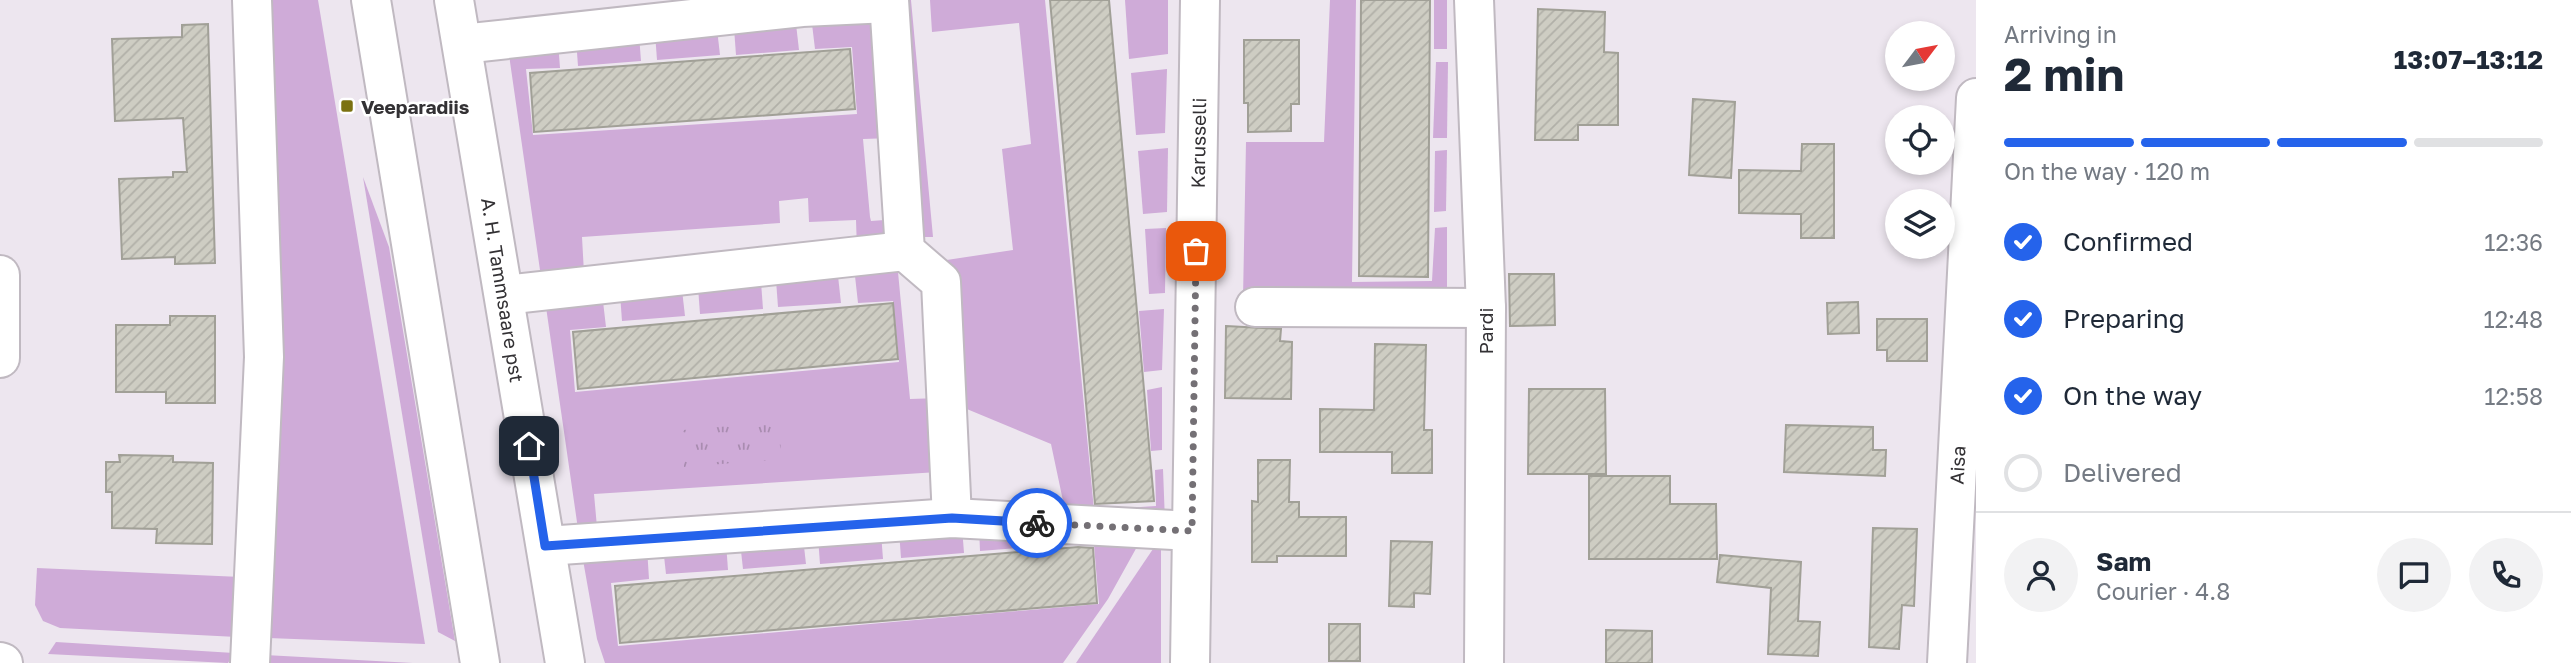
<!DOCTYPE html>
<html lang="en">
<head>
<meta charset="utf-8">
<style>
	:root { --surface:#fff; --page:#f2f2f3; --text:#1f2937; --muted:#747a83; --line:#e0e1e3; --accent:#2563eb }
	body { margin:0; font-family:"Golos Text",sans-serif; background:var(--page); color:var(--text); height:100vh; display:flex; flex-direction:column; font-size:26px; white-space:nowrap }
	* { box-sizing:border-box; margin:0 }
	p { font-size:23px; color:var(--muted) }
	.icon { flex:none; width:38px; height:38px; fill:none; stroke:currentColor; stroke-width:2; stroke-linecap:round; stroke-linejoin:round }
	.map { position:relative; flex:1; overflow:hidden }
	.side { display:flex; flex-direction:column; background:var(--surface); width:595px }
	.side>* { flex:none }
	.needle { width:46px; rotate:58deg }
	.controls { position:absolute; left:1885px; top:21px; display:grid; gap:14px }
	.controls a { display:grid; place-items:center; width:70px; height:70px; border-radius:50%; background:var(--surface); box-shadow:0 4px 10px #0003; font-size:35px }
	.pin { position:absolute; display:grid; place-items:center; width:60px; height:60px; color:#fff; margin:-30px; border-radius:14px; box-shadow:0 4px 10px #0006 }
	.courier { position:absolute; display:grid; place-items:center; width:70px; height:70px; margin:-35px; border:5px solid #2563eb; border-radius:50%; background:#fff; color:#222; box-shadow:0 2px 9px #0007 }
	.overview em { font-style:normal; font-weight:700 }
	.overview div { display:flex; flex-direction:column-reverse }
	.overview { display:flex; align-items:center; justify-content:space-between; height:119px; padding:0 28px }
	h1 { font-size:46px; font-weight:700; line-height:52px }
	.bar { display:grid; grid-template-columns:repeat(4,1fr); gap:10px 7px; align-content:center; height:84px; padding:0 28px }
	.bar i { height:9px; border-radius:5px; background:var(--line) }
	.bar .on { background:var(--accent) }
	.bar p { grid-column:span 4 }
	.line { display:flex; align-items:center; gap:18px; padding:0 28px; border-top:2px solid var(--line) }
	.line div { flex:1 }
	.round { display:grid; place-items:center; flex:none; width:74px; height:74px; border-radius:37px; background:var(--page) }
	ol { padding:0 28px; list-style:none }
	li { display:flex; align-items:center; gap:21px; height:77px }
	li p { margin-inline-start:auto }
	li .icon { padding:7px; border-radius:50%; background:var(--accent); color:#fff; stroke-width:4 }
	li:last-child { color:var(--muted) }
	li i { width:38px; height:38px; border:4px solid var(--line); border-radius:50% }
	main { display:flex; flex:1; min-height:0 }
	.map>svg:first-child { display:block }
	.grass { fill:#cfabd8 }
	.park { fill:url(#park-tufts) }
	.building { fill:url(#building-hatch); stroke:#a1a097; stroke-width:2 }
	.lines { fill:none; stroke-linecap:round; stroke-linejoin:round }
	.minor-casing { stroke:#c0b9c1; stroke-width:42 }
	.minor { stroke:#fff; stroke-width:38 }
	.done { stroke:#747075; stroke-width:7; stroke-dasharray:0 12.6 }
	.route { stroke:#2563eb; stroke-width:9 }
	.poi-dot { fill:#7b7111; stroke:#fff; stroke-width:2.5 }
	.labels { text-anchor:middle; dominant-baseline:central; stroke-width:5; stroke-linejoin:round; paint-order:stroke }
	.poi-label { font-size:19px; font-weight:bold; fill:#333134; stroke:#fff; text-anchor:start }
	.street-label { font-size:19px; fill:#333134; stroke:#fff }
</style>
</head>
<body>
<main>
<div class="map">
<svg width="1976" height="663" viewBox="0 0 1976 663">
	<defs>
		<pattern id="park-tufts" width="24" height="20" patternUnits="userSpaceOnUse" patternTransform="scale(1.75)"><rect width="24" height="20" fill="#cfabd8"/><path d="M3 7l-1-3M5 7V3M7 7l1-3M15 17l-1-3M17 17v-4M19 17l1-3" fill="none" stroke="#a98cb0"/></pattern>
		<pattern id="building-hatch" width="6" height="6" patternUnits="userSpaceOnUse" patternTransform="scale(1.75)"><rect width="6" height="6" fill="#cecdc3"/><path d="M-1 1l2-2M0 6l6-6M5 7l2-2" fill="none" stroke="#b1b0a8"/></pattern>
	</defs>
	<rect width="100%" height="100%" fill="#ede6ef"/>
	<!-- grass -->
	<g class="grass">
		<polygon points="267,0 318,0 425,644 268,638 281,362 276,135"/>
		<polygon points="898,0 911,0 933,237 920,237"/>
		<polygon points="930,0 1045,0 1094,510 1156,506 1155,470 1163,469 1165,521 1066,515 1051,444 962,407 940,261 1013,250 1002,149 1031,144 1019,23 932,32"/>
		<polygon points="1125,0 1168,0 1168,54 1129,59"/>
		<polygon points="1330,0 1356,0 1352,282 1432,281 1435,228 1447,227 1447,297 1243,298 1246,142 1324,142"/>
		<rect x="1434" y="0" width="13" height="49"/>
		<polygon points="877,22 892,138 863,139 870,217 871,221 898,219 901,237 857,250 856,220 809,222 808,198 779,201 780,223 582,237 584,273 541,277 508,48 558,41 560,68 526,69 533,135 857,114 852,47 815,49 812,24"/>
		<polygon points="796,24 799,50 736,55 734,28"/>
		<polygon points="717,29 720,55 657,60 655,33"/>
		<polygon points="639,35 641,61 578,66 576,39"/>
		<polygon points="1436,62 1448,62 1447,138 1433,138"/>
		<polygon points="1167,69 1165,133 1136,135 1131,73"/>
		<polygon points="1168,148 1167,212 1143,214 1138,151"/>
		<polygon points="1447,150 1446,211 1434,212 1435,151"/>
		<polygon points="363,177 389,247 455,641 438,632"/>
		<polygon points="1166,228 1165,293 1149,294 1145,229"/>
		<polygon points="898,272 910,399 940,398 938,472 594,494 597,527 578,529 546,307 602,293 606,327 570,330 575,392 899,362 893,301 858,303 855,276"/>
		<polygon points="838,276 841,303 778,307 776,280"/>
		<polygon points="761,282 763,309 700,314 698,287"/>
		<polygon points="682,290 685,316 622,321 620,294"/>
		<polygon points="1164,309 1162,370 1144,372 1139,311"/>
		<polygon points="1162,387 1162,450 1151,451 1147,390"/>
		<polygon points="962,527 964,553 901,558 899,531"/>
		<polygon points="979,527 1041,535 1041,546 980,551"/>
		<polygon points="881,533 883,559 820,564 818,537"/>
		<polygon points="1058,536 1138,545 1108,599 1063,663 605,663 597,639 583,560 647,548 649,579 611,583 618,646 1099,604 1094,545 1059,545"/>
		<polygon points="803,538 806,564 743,569 740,542"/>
		<polygon points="726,543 728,570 666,574 663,547"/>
		<polygon points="1155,546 1161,546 1161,663 1076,663"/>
		<polygon points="37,568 241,577 237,637 60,628 43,621 35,605"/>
		<polygon points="56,642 234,653 228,663 48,654"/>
		<polygon points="265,655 413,663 271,663"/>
	</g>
	<!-- park -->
	<polygon class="park" points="778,422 782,459 684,467 683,430"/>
	<!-- building -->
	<g class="building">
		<polygon points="1050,0 1109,0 1154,501 1095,504"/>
		<polygon points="1361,0 1430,0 1428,277 1359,276"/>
		<polygon points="1538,9 1605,12 1604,52 1618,53 1618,125 1578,125 1578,140 1535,140"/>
		<polygon points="208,24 215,263 175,264 175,257 122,259 119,179 173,177 173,172 187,172 183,118 115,121 112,39 182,37 182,25"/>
		<polygon points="1244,40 1299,40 1299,104 1291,104 1291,131 1248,132 1248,103 1244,103"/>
		<polygon points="850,49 855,109 534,132 530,73"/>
		<polygon points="1693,99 1735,102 1731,178 1689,175"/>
		<polygon points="1802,144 1834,144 1834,238 1801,238 1801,214 1739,213 1739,170 1801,171"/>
		<polygon points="1509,274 1554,274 1555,325 1510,326"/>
		<polygon points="1858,302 1859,333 1828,334 1827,303"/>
		<polygon points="893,303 898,359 578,389 573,332"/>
		<polygon points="170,316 215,316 215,403 166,403 166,392 116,392 116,325 170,325"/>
		<polygon points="1877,319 1927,319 1927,361 1887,361 1887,350 1877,350"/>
		<polygon points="1226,326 1281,329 1280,341 1292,342 1291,399 1225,398"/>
		<polygon points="1375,344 1426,345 1424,430 1432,430 1432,473 1392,473 1392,452 1320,452 1320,409 1374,410"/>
		<polygon points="1529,389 1605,389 1606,474 1528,474"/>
		<polygon points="1786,425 1873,427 1873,450 1886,450 1885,476 1784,472"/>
		<polygon points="119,455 173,456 173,462 213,463 212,544 156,543 157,529 112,528 112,492 106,492 106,462 120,462"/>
		<polygon points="1258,460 1290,460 1289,502 1299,502 1299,517 1346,517 1346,556 1277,556 1277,562 1252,562 1252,501 1258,502"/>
		<polygon points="1589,476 1670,476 1670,504 1716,504 1717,559 1589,559"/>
		<polygon points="1873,528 1917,529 1914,606 1902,605 1899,649 1869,647"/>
		<polygon points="1391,541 1432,542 1430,594 1414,593 1414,607 1389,606"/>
		<polygon points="1078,547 1093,548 1097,603 620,643 615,586"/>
		<polygon points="1720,555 1801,562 1798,621 1820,622 1818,656 1768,654 1771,588 1717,582"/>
		<rect x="1329" y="624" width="31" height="37"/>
		<polygon points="1606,630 1652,631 1652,663 1606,663"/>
	</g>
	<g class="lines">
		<!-- minor casing -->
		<g class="minor-casing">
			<g id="minor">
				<polyline points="371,0 480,663"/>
				<polyline points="454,0 565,663"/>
				<polyline points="889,0 905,251 941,282 952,518"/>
				<polyline points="1474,0 1486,308 1484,663"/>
				<polyline points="462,44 802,7 889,3"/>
				<polyline points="0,275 0,358"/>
				<polyline points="504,295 905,251"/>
				<polyline points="1255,307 1486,308"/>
				<polyline points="546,546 952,518 1192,531"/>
				<polyline points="0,662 3,663"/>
				<polyline points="250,663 264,357 252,0"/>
				<polyline points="1190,663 1200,0"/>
				<polyline points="1947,663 1976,98"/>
			</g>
		</g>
		<!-- minor -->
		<use href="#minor" class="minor"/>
	</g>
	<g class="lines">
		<!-- done -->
		<polyline class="done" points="1037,523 1192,531 1196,251"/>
		<!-- route -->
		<polyline class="route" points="529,446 545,546 952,518 1037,523"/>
	</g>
	<!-- markers -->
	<rect class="poi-dot" x="340" y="99" width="14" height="14" rx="3.5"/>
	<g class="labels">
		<!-- poi labels -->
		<g class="poi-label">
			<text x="361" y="106">Veeparadiis</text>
		</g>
		<!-- street labels -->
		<g class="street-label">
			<text transform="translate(1198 143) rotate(-89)">Karusselli</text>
			<text transform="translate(503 290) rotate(81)">A. H. Tammsaare pst</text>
			<text transform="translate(1485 331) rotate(-90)">Pardi</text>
			<text transform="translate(1957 465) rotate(-87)">Aisa</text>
		</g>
	</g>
</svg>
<div class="controls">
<a><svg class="needle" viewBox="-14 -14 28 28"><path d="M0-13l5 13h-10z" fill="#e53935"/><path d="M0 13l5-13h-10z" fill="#747a83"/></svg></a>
<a><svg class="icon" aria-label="locate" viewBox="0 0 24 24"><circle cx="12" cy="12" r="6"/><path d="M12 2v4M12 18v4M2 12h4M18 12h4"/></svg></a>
<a><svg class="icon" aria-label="layers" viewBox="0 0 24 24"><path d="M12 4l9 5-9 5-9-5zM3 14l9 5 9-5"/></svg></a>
</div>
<div class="pin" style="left:1196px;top:251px;background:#ea580c"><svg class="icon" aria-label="bag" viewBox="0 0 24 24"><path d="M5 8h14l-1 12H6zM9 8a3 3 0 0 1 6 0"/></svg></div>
<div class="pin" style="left:529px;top:446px;background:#1f2937"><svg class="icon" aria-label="home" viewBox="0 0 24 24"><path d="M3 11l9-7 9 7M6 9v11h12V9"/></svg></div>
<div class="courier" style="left:1037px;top:523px"><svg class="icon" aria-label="bike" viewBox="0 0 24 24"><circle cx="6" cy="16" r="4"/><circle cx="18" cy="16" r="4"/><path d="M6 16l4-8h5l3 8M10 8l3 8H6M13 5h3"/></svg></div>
</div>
<section class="side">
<div class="overview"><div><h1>2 min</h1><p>Arriving in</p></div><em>13:07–13:12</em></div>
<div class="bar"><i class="on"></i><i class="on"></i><i class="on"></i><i></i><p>On the way · 120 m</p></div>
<ol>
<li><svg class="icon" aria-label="check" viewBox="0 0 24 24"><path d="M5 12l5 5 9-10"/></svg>Confirmed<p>12:36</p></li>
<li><svg class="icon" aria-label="check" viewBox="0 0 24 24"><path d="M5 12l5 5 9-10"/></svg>Preparing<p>12:48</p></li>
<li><svg class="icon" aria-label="check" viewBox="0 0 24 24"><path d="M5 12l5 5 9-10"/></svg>On the way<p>12:58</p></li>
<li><i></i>Delivered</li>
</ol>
<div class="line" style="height:126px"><a class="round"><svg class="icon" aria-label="person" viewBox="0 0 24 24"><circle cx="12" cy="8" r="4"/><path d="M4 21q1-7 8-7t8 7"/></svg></a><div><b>Sam</b><p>Courier · 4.8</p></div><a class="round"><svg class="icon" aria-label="chat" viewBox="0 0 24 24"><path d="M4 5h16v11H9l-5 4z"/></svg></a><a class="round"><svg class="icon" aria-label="phone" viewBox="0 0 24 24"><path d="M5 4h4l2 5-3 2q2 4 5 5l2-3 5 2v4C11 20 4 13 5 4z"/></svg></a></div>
</section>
</main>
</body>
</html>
